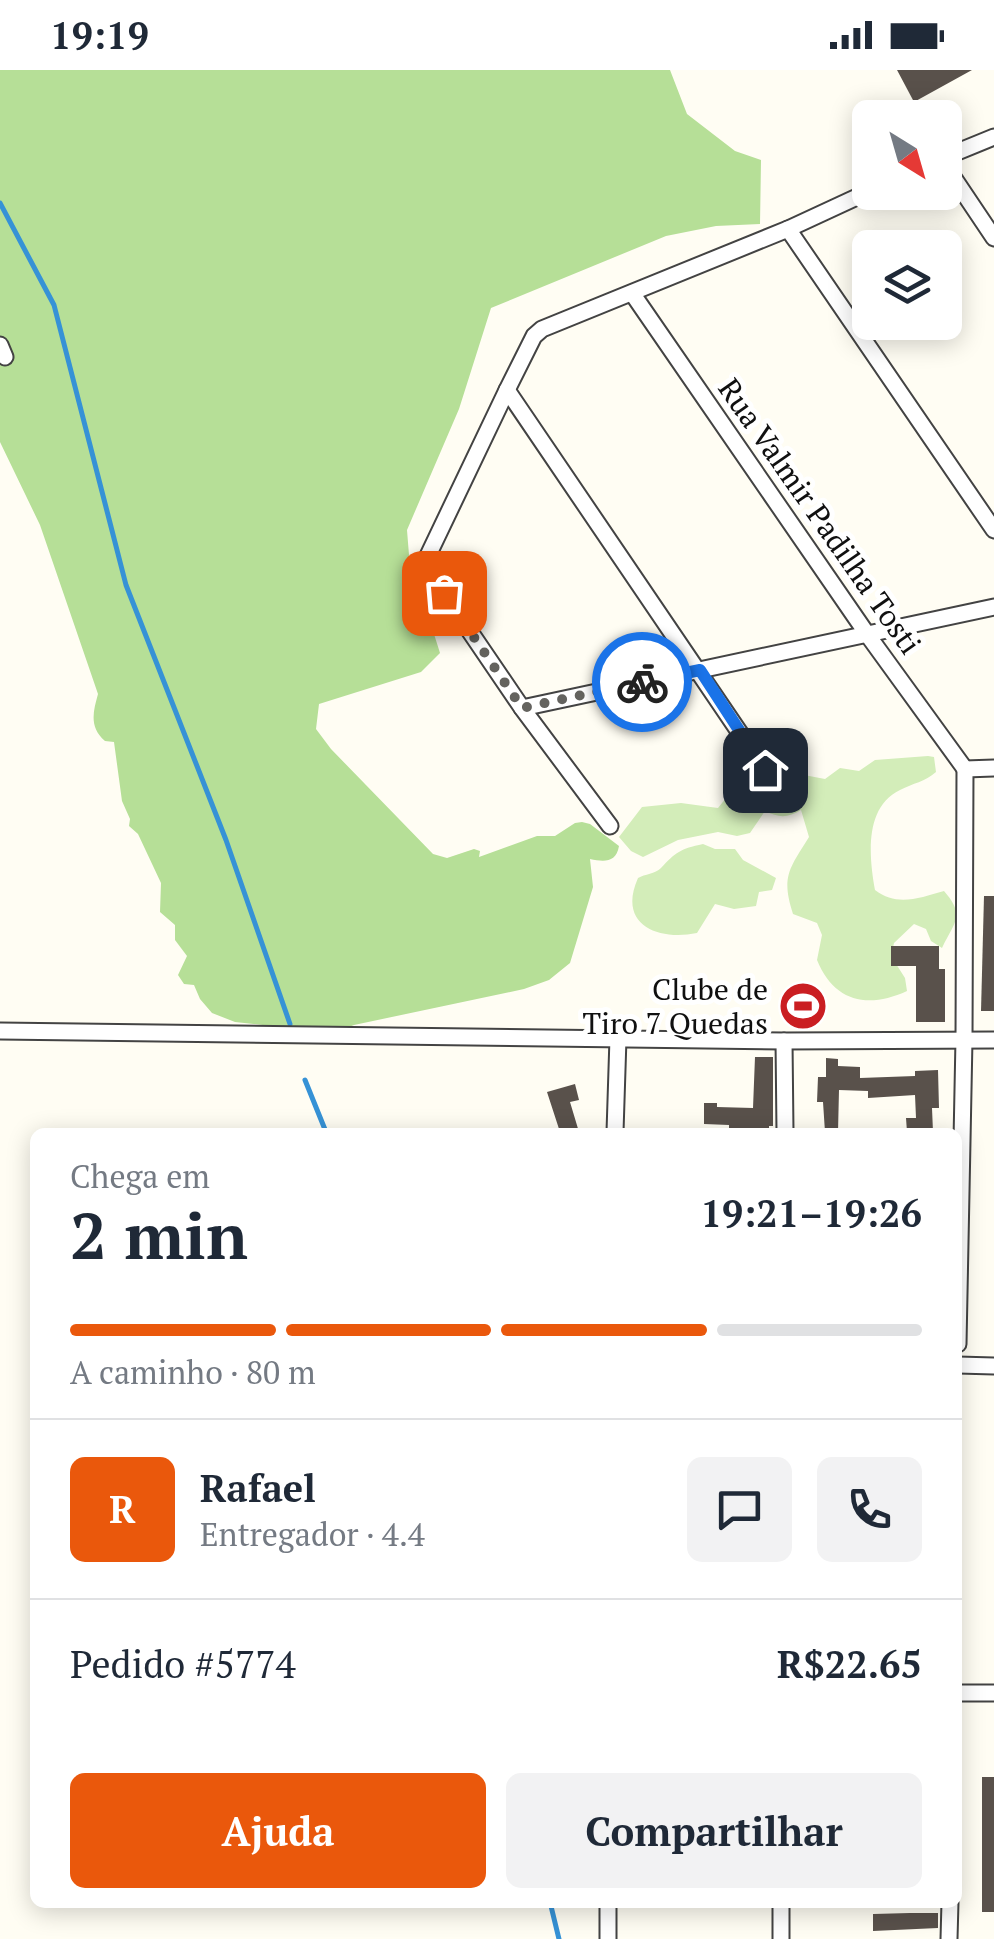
<!DOCTYPE html>
<html lang="pt">
<head>
<meta charset="utf-8">
<style>
	:root { --surface:#fff; --page:#f2f2f3; --text:#1f2937; --muted:#747a83; --line:#e0e1e3; --accent:#ea580c }
	body { margin:0; font-family:"PT Serif",serif; background:var(--page); color:var(--text); height:100vh; display:flex; flex-direction:column; font-size:38px; white-space:nowrap }
	* { box-sizing:border-box; margin:0 }
	p { font-size:32px; color:var(--muted) }
	.icon { flex:none; width:55px; height:55px; fill:none; stroke:currentColor; stroke-width:2; stroke-linecap:round; stroke-linejoin:round }
	.map { position:relative; flex:1; overflow:hidden }
	.details { position:absolute; left:30px; top:1058px; width:932px; height:780px; display:flex; flex-direction:column; background:var(--surface); border-radius:15px; box-shadow:0 5px 25px #0003 }
	.details>* { flex:none }
	.needle { width:65px; rotate:143deg }
	.controls { position:absolute; left:852px; top:30px; display:grid; gap:20px }
	.controls a { display:grid; place-items:center; width:110px; height:110px; border-radius:15px; background:var(--surface); box-shadow:0 5px 25px #0003; font-size:50px }
	.pin { position:absolute; display:grid; place-items:center; width:85px; height:85px; color:#fff; margin:-42px; border-radius:20px; box-shadow:0 5px 15px #0006 }
	.courier { position:absolute; display:grid; place-items:center; width:100px; height:100px; margin:-50px; border:8px solid #1a73e8; border-radius:50%; background:#fff; color:#222; box-shadow:0 2px 12px #0007 }
	.overview em { font-style:normal; font-weight:800 }
	.overview div { display:flex; flex-direction:column-reverse }
	.overview { display:flex; align-items:center; justify-content:space-between; height:170px; padding:0 40px }
	h1 { font-size:65px; font-weight:800; line-height:75px }
	.bar { display:grid; grid-template-columns:repeat(4,1fr); gap:15px 10px; align-content:center; height:120px; padding:0 40px }
	.bar i { height:12px; border-radius:8px; background:var(--line) }
	.bar .selected { background:var(--accent) }
	.bar p { grid-column:span 4 }
	.line { display:flex; align-items:center; gap:25px; padding:0 40px; border-top:2px solid var(--line) }
	.line div { flex:1 }
	.round { display:grid; place-items:center; flex:none; width:105px; height:105px; border-radius:15px; background:var(--page) }
	.button { display:flex; gap:20px; margin-top:auto; padding:20px 40px }
	.button a { flex:1; height:115px; border-radius:15px; background:var(--accent); color:#fff; font-size:40px; font-weight:800; line-height:115px; text-align:center }
	.button a+a { background:var(--page); color:var(--text) }
	.status { display:flex; justify-content:space-between; align-items:center; height:70px; padding:0 50px; background:var(--surface); direction:ltr }
	.status svg { height:28px; fill:currentColor }
	.map>svg:first-child { display:block }
	.green { fill:#d3edb9 }
	.forest { fill:#b6df97 }
	.lines { fill:none; stroke-linecap:round; stroke-linejoin:round }
	.stream { stroke:#3692d6; stroke-width:5 }
	.building { fill:#59514b }
	.minor-casing { stroke:#434343; stroke-width:19 }
	.minor { stroke:#fff; stroke-width:15 }
	.done { stroke:#64635f; stroke-width:10; stroke-dasharray:0 18 }
	.route { stroke:#1a73e8; stroke-width:12 }
	.labels { text-anchor:middle; dominant-baseline:central; stroke-width:10; stroke-linejoin:round; paint-order:stroke }
	.street-label { font-size:30px; fill:#101010; stroke:#fff }
	.poi-label { font-size:30px; fill:#101010; stroke:#fff; text-anchor:end }
</style>
</head>
<body>
<div class="status"><b>19:19</b><svg viewBox="0 0 49 12"><path d="M0 12V9h3v3zM5 12V6h3v6zM10 12V3h3v9zM15 12V0h3v12zM26 1h20v11H26zM47 4h2v5h-2z"/></svg></div>
<div class="map">
<svg width="994" height="1869" viewBox="0 0 994 1869">
	<rect width="100%" height="100%" fill="#fffdf3"/>
	<!-- green -->
	<g class="green">
		<path d="M928,686L934,687L936,702C925,712 913,713 900,720C864,737 869,787 875,820C897,837 919,828 944,821C966,846 954,852 942,878L931,871L926,859L914,854L894,873L891,886L905,908L907,921C868,939 834,932 817,890L822,865L817,853L793,844C781,807 789,799 809,767L801,740C788,748 779,748 765,741L750,763L737,766L718,762L678,770L643,787L631,781L619,767L642,737L681,733L718,738L726,728L739,719L757,726L763,724L767,712L783,701L825,709L840,698L859,701L875,690Z"/>
		<path d="M703,774L715,779H735L743,790L776,808L772,820L759,822L756,836L734,839L715,834L697,863C658,871 617,855 638,808C645,804 655,804 661,798C676,782 680,779 703,774Z"/>
	</g>
	<!-- forest -->
	<path class="forest" d="M0,0H670L687,44L735,81L761,90L760,154L716,156L666,166L491,238L459,339L407,460L409,485L440,583L421,602L319,634L316,659L331,679L433,784L447,788L474,779L480,781L479,787L537,766H555L575,753L582,752L590,754L619,776C616,793 604,792 590,789L593,817L570,893L549,910L524,919L354,955L334,963L235,952L212,943L200,929L194,915L184,914L178,905L187,886L175,870V855L160,842L161,813L138,764L129,756L130,749L122,731L114,672L105,671C89,657 93,642 98,624L40,455L0,372Z"/>
	<g class="lines">
		<!-- stream -->
		<g class="stream">
			<polyline points="0,133 54,235 126,515 226,770 290,954"/>
			<polyline points="305,1010 326,1062"/>
			<polyline points="550,1832 559,1869"/>
		</g>
	</g>
	<!-- building -->
	<g class="building">
		<polygon points="897,0 972,0 914,32"/>
		<polygon points="984,826 994,826 994,941 981,941"/>
		<polygon points="891,876 939,876 939,899 945,899 945,952 916,952 916,896 891,896"/>
		<polygon points="755,987 773,987 773,1056 769,1056 769,1062 729,1062 729,1055 704,1054 704,1033 717,1033 717,1037 753,1038"/>
		<polygon points="826,988 838,989 838,996 860,997 860,1008 915,1006 915,1001 938,1000 939,1038 932,1038 933,1062 907,1062 906,1048 916,1048 915,1025 868,1028 868,1021 839,1020 838,1062 825,1062 823,1032 817,1032 818,1007 826,1007"/>
		<polygon points="575,1014 579,1030 570,1032 579,1062 560,1062 547,1022"/>
		<rect x="982" y="1707" width="12" height="135"/>
		<polygon points="910,1843 938,1843 938,1858 873,1861 873,1844"/>
	</g>
	<g class="lines">
		<!-- minor casing -->
		<g class="minor-casing">
			<g id="minor">
				<polyline points="945,87 994,67"/>
				<polyline points="945,95 994,168"/>
				<polyline points="788,159 994,460"/>
				<polyline points="632,223 867,564 965,699"/>
				<polyline points="0,275 5,287"/>
				<polyline points="507,320 765,700"/>
				<polyline points="522,638 994,537"/>
				<polyline points="965,699 994,698"/>
				<polyline points="610,756 522,638 424,494 507,320 534,266 542,259 788,159 870,121"/>
				<polyline points="0,961 784,971 994,970"/>
				<polyline points="784,971 785,1062"/>
				<polyline points="615,1062 618,968"/>
				<polyline points="958,1274 964,969 965,699"/>
				<polyline points="958,1295 994,1296"/>
				<polyline points="958,1623 994,1623"/>
				<polyline points="608,1869 608,1832"/>
				<polyline points="781,1869 781,1832"/>
				<polyline points="949,1869 950,1832"/>
			</g>
		</g>
		<!-- minor -->
		<use href="#minor" class="minor"/>
	</g>
	<g class="lines">
		<!-- done -->
		<polyline class="done" points="444,523 522,638 642,612"/>
		<!-- route -->
		<polyline class="route" points="642,612 700,600 765,700"/>
	</g>
	<!-- icons -->
	<defs>
		<g id="stadium-disc" transform="scale(2.5)"><circle r="9.5" fill="#ca1e22" stroke="#fff"/><path d="M0-5a6.5 5 0 1 0 0 10a6.5 5 0 1 0 0-10ZM-3.5-1.8h7v3.6h-7Z" fill="#fff"/></g>
	</defs>
	<g fill-rule="evenodd">
		<use href="#stadium-disc" x="803" y="936"/>
	</g>
	<g class="labels">
		<!-- street labels -->
		<g class="street-label">
			<text transform="translate(820 446) rotate(55)">Rua Valmir Padilha Tosti</text>
		</g>
		<!-- poi labels -->
		<g class="poi-label">
			<text x="768" y="919">Clube de<tspan x="768" dy="34">Tiro 7 Quedas</tspan></text>
		</g>
	</g>
</svg>
<div class="controls">
<a><svg class="needle" viewBox="-14 -14 28 28"><path d="M0-13l5 13h-10z" fill="#e53935"/><path d="M0 13l5-13h-10z" fill="#747a83"/></svg></a>
<a><svg class="icon" aria-label="layers" viewBox="0 0 24 24"><path d="M12 4l9 5-9 5-9-5zM3 14l9 5 9-5"/></svg></a>
</div>
<div class="pin" style="left:444px;top:523px;background:#ea580c"><svg class="icon" aria-label="bag" viewBox="0 0 24 24"><path d="M5 8h14l-1 12H6zM9 8a3 3 0 0 1 6 0"/></svg></div>
<div class="pin" style="left:765px;top:700px;background:#1f2937"><svg class="icon" aria-label="home" viewBox="0 0 24 24"><path d="M3 11l9-7 9 7M6 9v11h12V9"/></svg></div>
<div class="courier" style="left:642px;top:612px"><svg class="icon" aria-label="bike" viewBox="0 0 24 24"><circle cx="6" cy="16" r="4"/><circle cx="18" cy="16" r="4"/><path d="M6 16l4-8h5l3 8M10 8l3 8H6M13 5h3"/></svg></div>
<section class="details">
<div class="overview"><div><h1>2 min</h1><p>Chega em</p></div><em>19:21–19:26</em></div>
<div class="bar"><i class="selected"></i><i class="selected"></i><i class="selected"></i><i></i><p>A caminho · 80 m</p></div>
<div class="line" style="height:180px"><b class="round" style="background:var(--accent);color:#fff">R</b><div><b>Rafael</b><p>Entregador · 4.4</p></div><a class="round"><svg class="icon" aria-label="chat" viewBox="0 0 24 24"><path d="M4 5h16v11H9l-5 4z"/></svg></a><a class="round"><svg class="icon" aria-label="phone" viewBox="0 0 24 24"><path d="M5 4h4l2 5-3 2q2 4 5 5l2-3 5 2v4C11 20 4 13 5 4z"/></svg></a></div>
<div class="line" style="height:130px"><div>Pedido #5774</div><b>R$22.65</b></div>
<div class="button"><a>Ajuda</a><a>Compartilhar</a></div>
</section>
</div>
</body>
</html>
